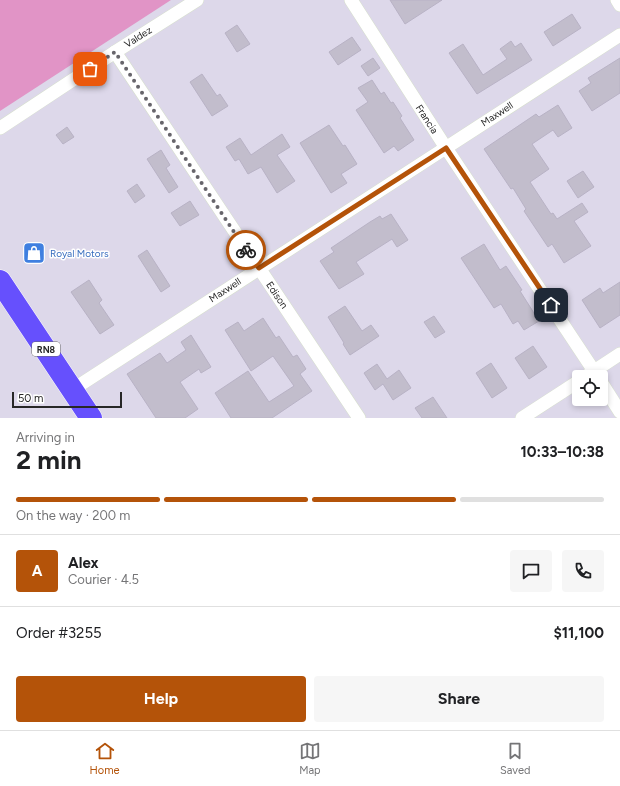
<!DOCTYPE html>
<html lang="en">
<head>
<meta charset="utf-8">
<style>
	:root { --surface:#fff; --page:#f6f6f6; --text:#202124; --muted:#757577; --line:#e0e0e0; --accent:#b45309 }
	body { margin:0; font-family:Figtree,sans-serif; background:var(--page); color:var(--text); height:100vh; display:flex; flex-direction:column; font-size:15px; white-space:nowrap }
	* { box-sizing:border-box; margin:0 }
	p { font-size:13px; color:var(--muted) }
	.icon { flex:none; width:22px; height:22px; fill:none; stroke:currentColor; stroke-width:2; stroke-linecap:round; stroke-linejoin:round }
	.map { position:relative; height:418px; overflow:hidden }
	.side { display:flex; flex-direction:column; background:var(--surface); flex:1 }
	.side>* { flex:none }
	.fabs { position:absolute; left:572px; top:370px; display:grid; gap:8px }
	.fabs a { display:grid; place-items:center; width:36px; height:36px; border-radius:4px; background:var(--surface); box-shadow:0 2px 6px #0003; font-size:20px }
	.scale { position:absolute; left:12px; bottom:10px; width:110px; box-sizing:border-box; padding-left:4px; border:2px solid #272727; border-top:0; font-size:11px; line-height:14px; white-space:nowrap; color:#272727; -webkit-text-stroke:3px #fff; paint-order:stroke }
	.pin { position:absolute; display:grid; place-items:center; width:34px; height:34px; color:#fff; margin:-17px; border-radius:8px; box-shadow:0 2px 6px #0006 }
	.courier { position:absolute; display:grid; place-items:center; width:40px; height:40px; margin:-20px; border:3px solid #b45309; border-radius:50%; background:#fff; color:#222; box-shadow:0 1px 5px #0007 }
	.overview em { font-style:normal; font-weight:700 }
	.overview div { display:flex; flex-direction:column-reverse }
	.overview { display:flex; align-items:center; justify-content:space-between; height:68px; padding:0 16px }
	h1 { font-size:26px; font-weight:700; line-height:30px }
	.bar { display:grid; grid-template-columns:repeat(4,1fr); gap:6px 4px; align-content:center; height:48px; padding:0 16px }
	.bar i { height:5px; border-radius:3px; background:var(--line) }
	.bar .on { background:var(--accent) }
	.bar p { grid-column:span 4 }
	.line { display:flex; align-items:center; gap:10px; padding:0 16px; border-top:1px solid var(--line) }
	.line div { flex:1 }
	.round { display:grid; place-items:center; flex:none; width:42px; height:42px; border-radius:4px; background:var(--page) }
	.cta { display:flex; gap:8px; margin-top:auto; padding:8px 16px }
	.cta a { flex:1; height:46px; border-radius:4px; background:var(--accent); color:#fff; font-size:16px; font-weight:700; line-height:46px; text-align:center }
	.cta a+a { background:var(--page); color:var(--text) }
	.tabs { display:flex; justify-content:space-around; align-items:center; height:56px; border-top:1px solid var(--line); background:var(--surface); font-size:11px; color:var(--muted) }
	.tabs a { display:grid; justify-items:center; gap:2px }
	.tabs .on { color:var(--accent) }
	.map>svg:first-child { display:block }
	.green { fill:#e194c6 }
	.building { fill:#c2bdcc; stroke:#b8b2c5 }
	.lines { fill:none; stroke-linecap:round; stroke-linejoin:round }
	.street-casing { stroke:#d7e0cd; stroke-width:14 }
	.highway-casing { stroke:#fff; stroke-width:23 }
	.street { stroke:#fff; stroke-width:13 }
	.highway { stroke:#6650fd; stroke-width:22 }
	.done { stroke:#67656b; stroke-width:4; stroke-dasharray:0 7.2 }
	.route { stroke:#b45309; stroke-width:5 }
	.labels { text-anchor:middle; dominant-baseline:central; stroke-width:3; stroke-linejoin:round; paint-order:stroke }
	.shield { fill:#fff; stroke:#686868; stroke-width:1 }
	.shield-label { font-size:9px; font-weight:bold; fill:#272727 }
	.street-label { font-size:10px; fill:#272727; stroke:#fff }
	.shop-label { font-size:10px; fill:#366cbe; stroke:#fff; text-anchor:start }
</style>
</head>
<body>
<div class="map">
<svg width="620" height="418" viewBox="0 0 620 418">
	<rect width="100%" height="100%" fill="#ddd8ea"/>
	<!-- green -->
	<polygon class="green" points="0,0 171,0 0,111"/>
	<!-- building -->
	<g class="building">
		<polygon points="390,0 442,0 405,24"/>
		<polygon points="572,14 581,28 553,46 544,32"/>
		<polygon points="237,25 250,44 237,52 225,33"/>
		<polygon points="352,37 361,50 338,65 329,52"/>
		<polygon points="511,41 515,47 521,43 532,60 477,94 449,53 463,44 483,75 507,59 500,49"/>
		<polygon points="373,58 380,68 368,76 361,66"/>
		<polygon points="620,58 620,93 592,111 579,91 591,83 588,78"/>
		<polygon points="202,74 217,96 220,94 228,106 212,116 190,82"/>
		<polygon points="372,80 381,94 384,92 391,103 393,102 402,116 400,118 414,140 398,151 394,146 384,153 356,110 368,102 358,88"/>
		<polygon points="558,105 572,128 558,137 553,130 532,144 549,169 530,182 551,214 553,213 557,219 582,203 588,212 574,221 591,246 564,263 552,244 548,247 524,211 526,209 513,188 511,189 484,149 536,114 539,117"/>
		<polygon points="329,125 343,146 345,145 357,164 341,174 347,183 331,193 300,143"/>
		<polygon points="67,127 74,137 63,144 56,135"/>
		<polygon points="282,134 290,147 277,155 295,181 277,193 261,167 248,174 239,159 235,161 226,147 240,138 251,155"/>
		<polygon points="161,150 170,165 166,168 178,187 169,193 147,159"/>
		<polygon points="583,171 594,187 578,198 567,181"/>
		<polygon points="137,184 145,196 135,203 127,191"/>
		<polygon points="190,201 199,215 180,226 171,213"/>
		<polygon points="391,214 408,240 397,247 392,239 356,262 364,274 339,289 320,261 334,252 331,248 370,222 380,216 382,219"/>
		<polygon points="484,244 500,270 506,266 522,290 520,291 539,321 524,330 518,321 513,324 501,304 494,308 461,258"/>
		<polygon points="147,250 170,286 161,292 138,256"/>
		<polygon points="89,280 102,300 99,303 114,325 100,334 71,292"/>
		<polygon points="620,282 620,315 600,328 582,300 600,288 603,293"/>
		<polygon points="345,306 362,331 371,325 379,336 350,355 343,344 344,343 328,317"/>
		<polygon points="434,316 445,332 435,338 424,322"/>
		<polygon points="263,318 276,338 279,336 293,357 297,355 306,369 300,374 312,391 272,418 231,418 215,393 248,371 269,402 294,386 273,356 251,371 225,330 238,322 244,331"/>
		<polygon points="191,335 211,367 201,373 199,369 180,382 198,409 185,418 156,418 127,374 160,353 167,363 186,350 181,342"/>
		<polygon points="533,346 547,367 529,379 515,358"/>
		<polygon points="491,363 507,388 492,398 476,373"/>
		<polygon points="377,364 387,379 399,370 411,388 393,400 383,384 375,390 364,373"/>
		<polygon points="433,397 447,418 422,418 415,408"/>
	</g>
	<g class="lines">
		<!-- street casing -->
		<g class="street-casing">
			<g id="street">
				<polyline points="351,0 446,148 598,377"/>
				<polyline points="617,0 620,5"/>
				<polyline points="115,52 359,418"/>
				<polyline points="0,128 115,52 197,0"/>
				<polyline points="588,375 620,354"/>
				<polyline points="601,382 620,412"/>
				<polyline points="72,390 620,35"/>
				<polyline points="522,418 579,381"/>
			</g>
		</g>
		<!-- highway casing -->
		<g class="highway-casing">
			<polyline id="highway" points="0,281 91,418"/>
		</g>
		<!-- street -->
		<use href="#street" class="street"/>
		<!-- highway -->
		<use href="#highway" class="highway"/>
	</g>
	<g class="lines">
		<!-- done -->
		<polyline class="done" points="90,69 115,52 246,250"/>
		<!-- route -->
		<polyline class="route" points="246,250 259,268 446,148 551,305"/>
	</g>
	<!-- icons -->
	<defs>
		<g id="shop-square" transform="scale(1.15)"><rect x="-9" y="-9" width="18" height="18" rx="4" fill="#3f7fe0" stroke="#fff"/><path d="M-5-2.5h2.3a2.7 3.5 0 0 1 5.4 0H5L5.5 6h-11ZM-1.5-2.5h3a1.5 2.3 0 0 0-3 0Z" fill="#fff"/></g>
	</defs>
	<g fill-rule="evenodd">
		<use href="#shop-square" x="34" y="253"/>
	</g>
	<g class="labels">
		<!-- shield labels -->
		<rect class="shield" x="32" y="342" width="28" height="14" rx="3"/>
		<g class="shield-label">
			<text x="46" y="349">RN8</text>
		</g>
		<!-- street labels -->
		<g class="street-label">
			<text transform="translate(138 37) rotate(-32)">Valdez</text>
			<text transform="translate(497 114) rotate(-33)">Maxwell</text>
			<text transform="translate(427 119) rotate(57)">Francia</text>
			<text transform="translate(225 290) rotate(-33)">Maxwell</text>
			<text transform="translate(277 295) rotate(56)">Edison</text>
		</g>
		<!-- shop labels -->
		<g class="shop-label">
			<text x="50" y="253">Royal Motors</text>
		</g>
	</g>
</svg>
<div class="fabs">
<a><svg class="icon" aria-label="locate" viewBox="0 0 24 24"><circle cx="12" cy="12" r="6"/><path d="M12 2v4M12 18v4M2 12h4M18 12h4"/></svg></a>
</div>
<div class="scale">50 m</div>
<div class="pin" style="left:90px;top:69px;background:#ea580c"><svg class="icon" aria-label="bag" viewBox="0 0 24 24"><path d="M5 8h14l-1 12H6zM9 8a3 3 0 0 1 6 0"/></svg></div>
<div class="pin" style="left:551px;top:305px;background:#1f2937"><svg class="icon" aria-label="home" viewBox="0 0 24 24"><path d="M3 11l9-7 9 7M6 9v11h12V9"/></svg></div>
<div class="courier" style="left:246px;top:250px"><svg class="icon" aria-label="bike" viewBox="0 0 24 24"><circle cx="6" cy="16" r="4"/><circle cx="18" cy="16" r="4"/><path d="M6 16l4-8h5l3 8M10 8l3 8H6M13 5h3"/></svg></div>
</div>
<section class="side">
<div class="overview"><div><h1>2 min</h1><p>Arriving in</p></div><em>10:33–10:38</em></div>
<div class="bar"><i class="on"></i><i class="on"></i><i class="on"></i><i></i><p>On the way · 200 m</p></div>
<div class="line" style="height:72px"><b class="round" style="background:var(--accent);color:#fff">A</b><div><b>Alex</b><p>Courier · 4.5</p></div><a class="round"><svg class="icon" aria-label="chat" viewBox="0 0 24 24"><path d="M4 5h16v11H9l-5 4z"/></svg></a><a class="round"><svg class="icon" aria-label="phone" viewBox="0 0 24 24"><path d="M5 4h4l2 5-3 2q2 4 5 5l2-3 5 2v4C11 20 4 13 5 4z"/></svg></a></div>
<div class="line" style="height:52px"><div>Order #3255</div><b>$11,100</b></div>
<div class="cta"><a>Help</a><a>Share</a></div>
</section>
<nav class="tabs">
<a class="on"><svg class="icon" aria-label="home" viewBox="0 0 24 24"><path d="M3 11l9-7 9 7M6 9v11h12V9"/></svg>Home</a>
<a><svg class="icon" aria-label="map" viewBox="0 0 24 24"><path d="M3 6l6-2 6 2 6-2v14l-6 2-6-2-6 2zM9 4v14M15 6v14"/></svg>Map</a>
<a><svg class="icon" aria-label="saved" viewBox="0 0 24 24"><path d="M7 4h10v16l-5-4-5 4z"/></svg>Saved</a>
</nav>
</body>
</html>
